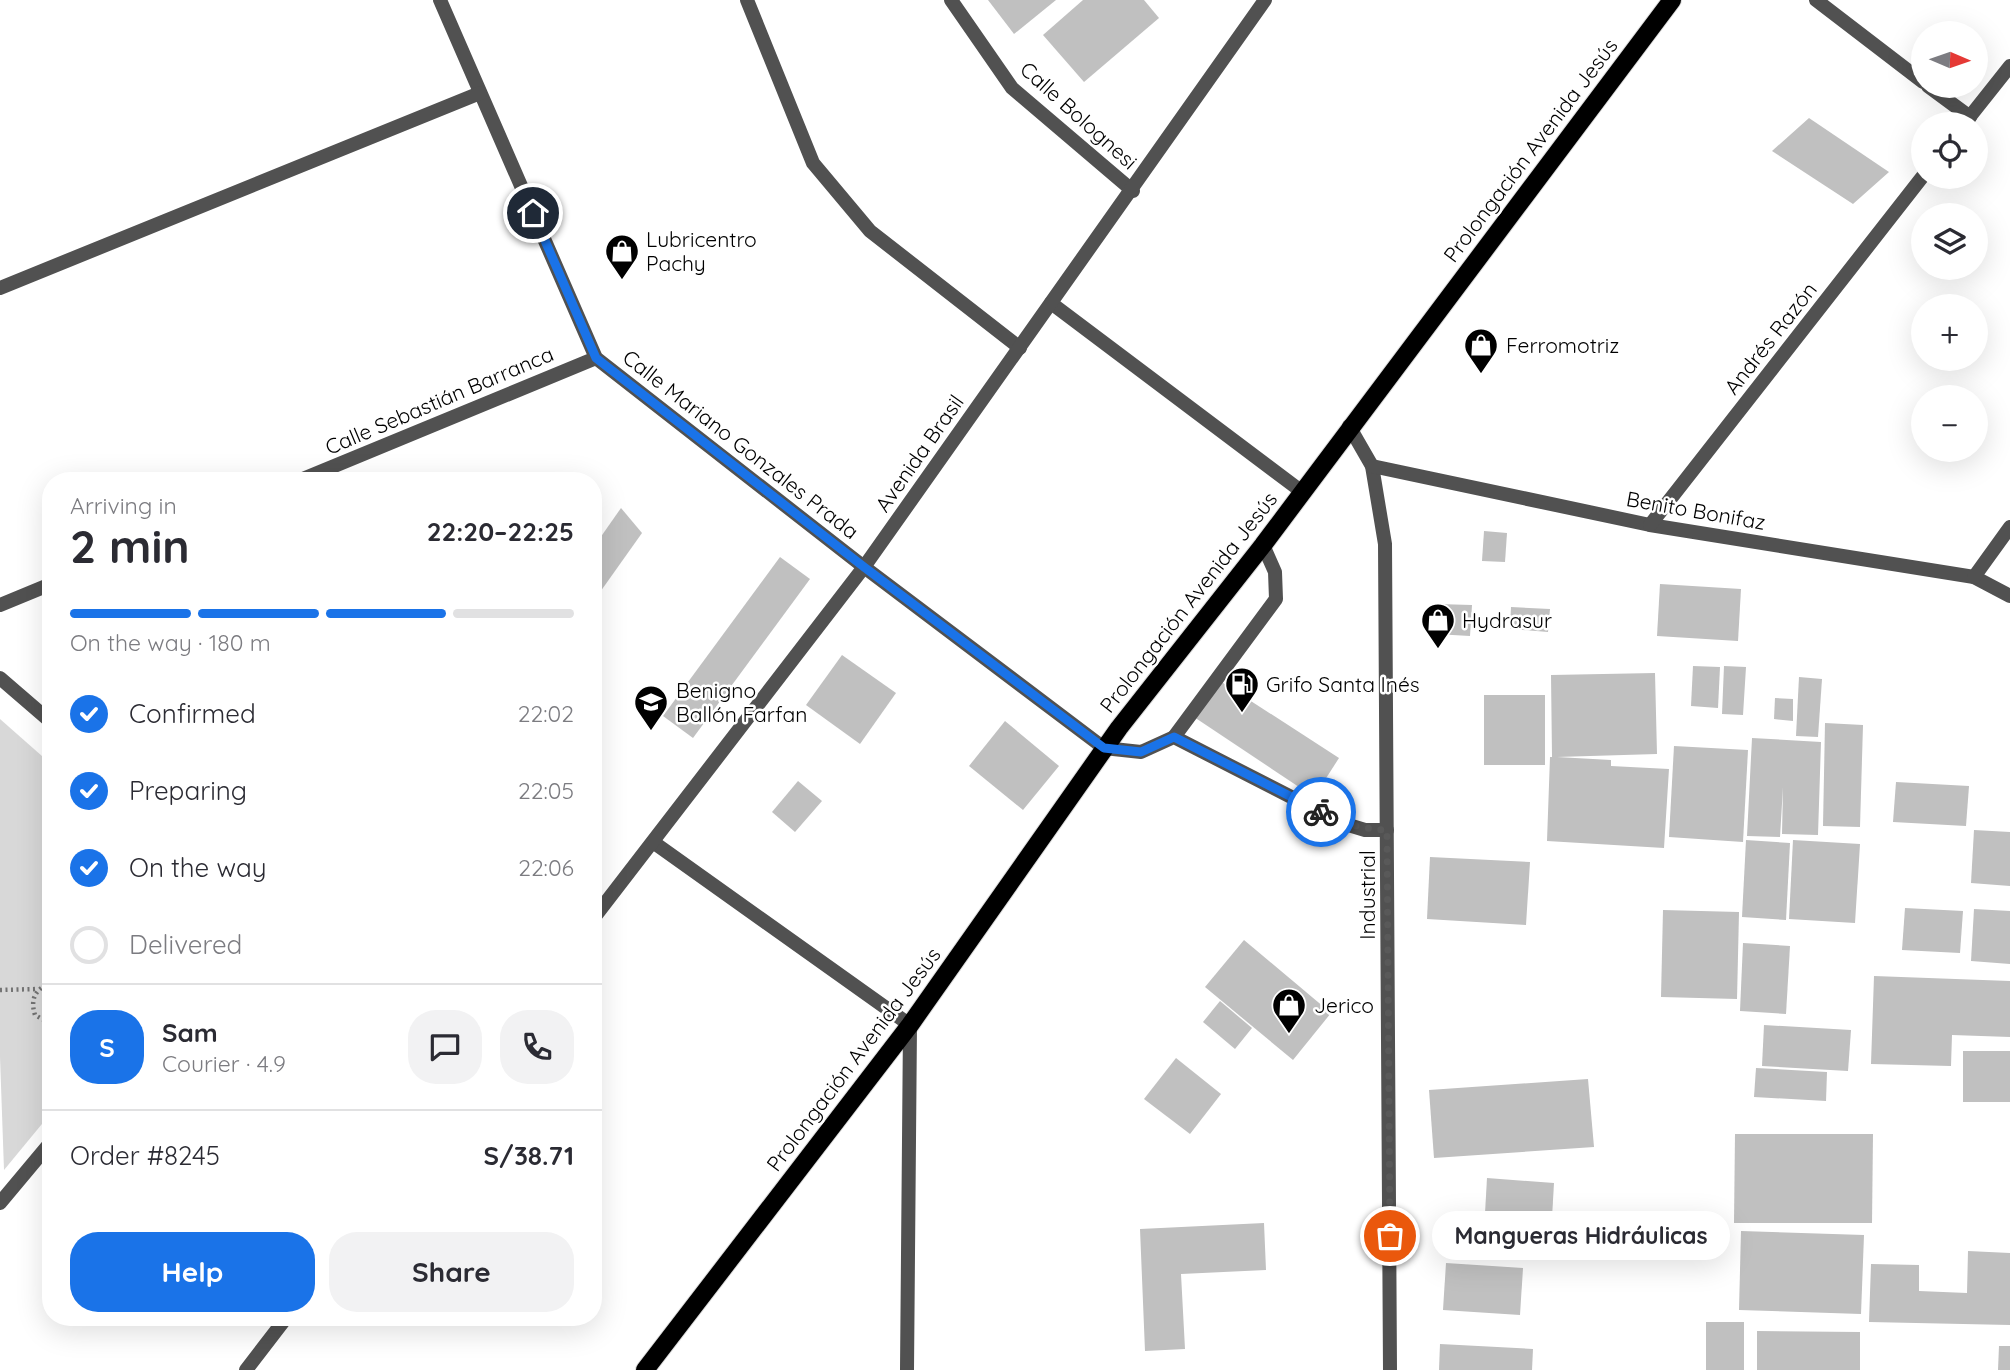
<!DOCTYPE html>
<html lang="en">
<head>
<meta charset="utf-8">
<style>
	:root { --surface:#fff; --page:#f2f2f3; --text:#2b2b33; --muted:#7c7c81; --line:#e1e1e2; --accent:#1a73e8 }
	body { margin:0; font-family:Quicksand,sans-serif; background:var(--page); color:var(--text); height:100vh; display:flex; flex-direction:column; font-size:26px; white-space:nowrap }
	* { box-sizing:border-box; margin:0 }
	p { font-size:23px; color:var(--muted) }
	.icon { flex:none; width:38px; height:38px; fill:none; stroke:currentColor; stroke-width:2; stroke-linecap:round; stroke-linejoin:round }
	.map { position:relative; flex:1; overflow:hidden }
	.panel { position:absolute; left:42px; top:472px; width:560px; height:854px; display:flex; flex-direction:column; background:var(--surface); border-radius:28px; box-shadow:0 7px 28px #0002 }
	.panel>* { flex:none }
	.needle { width:46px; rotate:92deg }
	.controls { position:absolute; left:1911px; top:21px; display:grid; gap:14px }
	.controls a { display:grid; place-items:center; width:77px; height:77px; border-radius:50%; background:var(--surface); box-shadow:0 7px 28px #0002; font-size:35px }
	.pin { position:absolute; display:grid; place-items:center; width:60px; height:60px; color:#fff; margin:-30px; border:4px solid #fff; border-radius:50%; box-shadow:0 2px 7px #0007 }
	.courier { position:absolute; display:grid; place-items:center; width:70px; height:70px; margin:-35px; border:5px solid #1a73e8; border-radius:50%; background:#fff; color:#222; box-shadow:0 2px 9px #0007 }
	.bubble { position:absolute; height:49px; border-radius:24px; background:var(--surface); box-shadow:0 7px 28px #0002; font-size:23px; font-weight:700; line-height:49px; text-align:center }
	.head em { font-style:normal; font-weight:700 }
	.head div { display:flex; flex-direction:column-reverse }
	.head { display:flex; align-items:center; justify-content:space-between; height:119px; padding:0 28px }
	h1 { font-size:46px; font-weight:700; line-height:52px }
	.bar { display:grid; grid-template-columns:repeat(4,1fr); gap:10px 7px; align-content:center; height:84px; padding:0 28px }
	.bar i { height:9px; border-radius:5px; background:var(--line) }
	.bar .selected { background:var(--accent) }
	.bar p { grid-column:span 4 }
	.line { display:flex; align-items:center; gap:18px; padding:0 28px; border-top:2px solid var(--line) }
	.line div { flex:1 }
	.round { display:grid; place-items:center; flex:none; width:74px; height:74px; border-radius:28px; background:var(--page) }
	ol { padding:0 28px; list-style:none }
	li { display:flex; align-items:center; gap:21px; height:77px }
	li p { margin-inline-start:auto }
	li .icon { padding:7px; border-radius:50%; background:var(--accent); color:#fff; stroke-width:4 }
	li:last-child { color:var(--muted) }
	li i { width:38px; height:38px; border:4px solid var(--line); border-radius:50% }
	.primary-button { display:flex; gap:14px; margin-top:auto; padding:14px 28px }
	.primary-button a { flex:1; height:80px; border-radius:28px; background:var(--accent); color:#fff; font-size:28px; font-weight:700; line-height:80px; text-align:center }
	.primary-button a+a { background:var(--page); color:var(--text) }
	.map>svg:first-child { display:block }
	.green { fill:#d8d8d8 }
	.building { fill:#c0c0c0 }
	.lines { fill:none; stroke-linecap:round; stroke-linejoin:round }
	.primary-casing { stroke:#dbdbdb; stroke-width:20 }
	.path { stroke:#737373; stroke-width:4.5; stroke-dasharray:2 3.5; stroke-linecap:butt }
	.lane { stroke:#515151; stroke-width:14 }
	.street { stroke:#515151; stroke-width:14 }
	.primary { stroke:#000; stroke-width:18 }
	.done { stroke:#595959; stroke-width:7; stroke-dasharray:0 12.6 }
	.route { stroke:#1a73e8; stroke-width:9 }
	.labels { text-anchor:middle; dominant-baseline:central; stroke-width:5; stroke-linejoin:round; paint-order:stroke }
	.street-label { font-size:21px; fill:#000; stroke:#fff }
	.poi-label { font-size:21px; fill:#000; stroke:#fff; text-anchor:start }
</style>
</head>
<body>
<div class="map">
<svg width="2010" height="1370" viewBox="0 0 2010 1370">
	<rect width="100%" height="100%" fill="#fff"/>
	<!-- green -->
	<polygon class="green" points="0,719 51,764 51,1113 4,1170 0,1057"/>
	<!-- building -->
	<g class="building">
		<polygon points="988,0 1056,0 1014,34"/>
		<polygon points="1083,0 1144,0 1159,18 1084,82 1043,35"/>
		<polygon points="1809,118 1889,172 1853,204 1772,151"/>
		<polygon points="621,508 642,533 593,602 593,548"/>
		<polygon points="1484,531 1507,533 1505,562 1482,561"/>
		<polygon points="780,557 810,579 693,738 663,716"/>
		<polygon points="1660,584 1741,589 1738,641 1657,636"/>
		<polygon points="1437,604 1472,605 1470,636 1435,634"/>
		<polygon points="1511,607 1550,609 1548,632 1510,629"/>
		<polygon points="842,655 896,693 860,744 806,705"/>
		<polygon points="1693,666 1720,667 1718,708 1691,706"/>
		<polygon points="1724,666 1746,667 1743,715 1722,714"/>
		<polygon points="1655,673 1657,754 1557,757 1611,760 1611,766 1669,769 1664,848 1547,841 1550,757 1552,757 1551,675"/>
		<polygon points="1799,677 1822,679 1818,737 1796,736"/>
		<polygon points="1220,681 1339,758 1314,797 1194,717"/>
		<rect x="1484" y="695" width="61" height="70"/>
		<polygon points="1775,698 1793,699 1793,721 1774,719"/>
		<polygon points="1005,721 1059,766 1023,810 969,766"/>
		<polygon points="1825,723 1863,725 1860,827 1823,826"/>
		<polygon points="1752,738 1821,742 1818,835 1782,834 1783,787 1780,837 1747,836"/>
		<polygon points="1674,746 1748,750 1743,842 1669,837"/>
		<polygon points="798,781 822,801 795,832 772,812"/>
		<polygon points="1896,782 1969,786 1966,826 1893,822"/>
		<polygon points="1974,830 2010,832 2010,886 1971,883"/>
		<polygon points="1746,840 1790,843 1786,920 1742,917"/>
		<polygon points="1793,840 1860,844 1855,923 1789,919"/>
		<polygon points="1430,857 1530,862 1526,925 1427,919"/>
		<polygon points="1905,908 1963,911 1960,953 1902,950"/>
		<polygon points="1974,909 2010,911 2010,964 1971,961"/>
		<polygon points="1663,910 1739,912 1737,999 1661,997"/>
		<polygon points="1244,940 1331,1013 1293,1060 1205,987"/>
		<polygon points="1743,943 1790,946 1786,1014 1740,1011"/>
		<polygon points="1874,976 2010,981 2010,1037 1952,1035 1951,1066 1871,1064"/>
		<polygon points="1220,1001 1252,1028 1235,1049 1203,1022"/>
		<polygon points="1764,1025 1851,1030 1848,1071 1762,1066"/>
		<rect x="1963" y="1051" width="47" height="51"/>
		<polygon points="1176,1058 1221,1094 1190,1134 1144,1099"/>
		<polygon points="1756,1068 1827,1072 1826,1101 1754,1097"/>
		<polygon points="1588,1079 1594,1147 1434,1158 1429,1090"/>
		<polygon points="1735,1134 1873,1134 1872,1223 1734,1223"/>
		<polygon points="1487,1178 1554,1183 1551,1235 1484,1231"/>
		<polygon points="1264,1223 1266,1270 1181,1274 1185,1349 1145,1351 1140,1229"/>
		<polygon points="1741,1231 1864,1235 1861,1314 1739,1310"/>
		<polygon points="1968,1251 2010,1253 2010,1325 1869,1322 1871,1264 1919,1265 1919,1291 1967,1293"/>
		<polygon points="1446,1263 1523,1268 1520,1315 1443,1310"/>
		<rect x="1706" y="1322" width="38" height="48"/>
		<polygon points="1757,1331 1860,1332 1860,1370 1757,1370"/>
		<polygon points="1440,1344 1533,1349 1532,1370 1439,1370"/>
		<polygon points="1999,1346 2010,1346 2010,1370 1998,1370"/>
	</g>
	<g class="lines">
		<!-- primary casing -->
		<g class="primary-casing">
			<polyline id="primary" points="645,1370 910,1025 1119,728 1263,545 1672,0"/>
		</g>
		<!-- path -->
		<g class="path">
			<path d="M51,983C35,989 30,999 35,1015L51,1024"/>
			<polyline points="0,990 38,989"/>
		</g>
		<!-- lane -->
		<g class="lane">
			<polyline points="1174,737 1276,599 1275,572 1263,545"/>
			<polyline points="1104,748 1141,752 1174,737 1342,823 1365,830 1387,830"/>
		</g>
		<!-- street -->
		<g class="street">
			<polyline points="440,0 596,358 864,567 1104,748"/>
			<polyline points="747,0 813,163 870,231 1020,348"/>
			<polyline points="951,0 1012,88 1133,191"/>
			<polyline points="1816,0 1923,82"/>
			<polyline points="1928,86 1970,117"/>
			<polyline points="1964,124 2010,66"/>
			<polyline points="0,288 480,93"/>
			<polyline points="1051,303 1301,491"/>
			<polyline points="1349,426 1372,466 1385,544 1390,1370"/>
			<polyline points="1372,466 1650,525 1974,577 2010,596"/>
			<polyline points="298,481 596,358"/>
			<polyline points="1650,525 1923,176"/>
			<polyline points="1974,577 2010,527"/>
			<polyline points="0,605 51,584"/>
			<polyline points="0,678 51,722"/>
			<polyline points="653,842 910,1025 907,1370"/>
			<polyline points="593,919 864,567 1265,0"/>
			<polyline points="0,1203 51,1142"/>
			<polyline points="246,1370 286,1318"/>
		</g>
		<!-- primary -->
		<use href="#primary" class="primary"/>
	</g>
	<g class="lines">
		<!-- done -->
		<path class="done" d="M1321,812C1344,824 1362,829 1387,830L1390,1236"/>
		<!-- route -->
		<polyline class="route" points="533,213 596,358 864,567 1104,748 1141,752 1174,737 1321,812"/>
	</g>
	<!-- icons -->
	<defs>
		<g id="shop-pin" transform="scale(1.75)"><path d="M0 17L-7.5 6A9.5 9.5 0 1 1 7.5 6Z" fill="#000" stroke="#fff"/><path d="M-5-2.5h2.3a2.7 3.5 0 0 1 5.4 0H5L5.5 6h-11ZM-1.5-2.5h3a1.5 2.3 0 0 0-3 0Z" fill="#fff"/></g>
		<g id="fuel-pin" transform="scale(1.75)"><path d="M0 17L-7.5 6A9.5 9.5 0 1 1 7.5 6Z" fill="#000" stroke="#fff"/><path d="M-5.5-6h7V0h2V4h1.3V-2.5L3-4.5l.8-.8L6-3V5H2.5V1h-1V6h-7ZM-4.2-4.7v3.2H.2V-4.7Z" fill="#fff"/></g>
		<g id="school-pin" transform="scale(1.75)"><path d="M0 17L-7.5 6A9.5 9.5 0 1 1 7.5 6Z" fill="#000" stroke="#fff"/><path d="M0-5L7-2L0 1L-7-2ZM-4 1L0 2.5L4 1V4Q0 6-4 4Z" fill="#fff"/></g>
	</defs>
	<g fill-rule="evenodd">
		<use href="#shop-pin" x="622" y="251"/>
		<use href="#shop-pin" x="1481" y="345"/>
		<use href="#shop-pin" x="1438" y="620"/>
		<use href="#fuel-pin" x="1242" y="684"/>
		<use href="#school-pin" x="651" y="702"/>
		<use href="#shop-pin" x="1289" y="1005"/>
	</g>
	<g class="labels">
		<!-- street labels -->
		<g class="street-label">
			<text transform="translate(1079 115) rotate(42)">Calle Bolognesi</text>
			<text transform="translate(1530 150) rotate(-53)">Prolongación Avenida Jesús</text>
			<text transform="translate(1770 338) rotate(-52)">Andrés Razón</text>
			<text transform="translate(439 400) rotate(-23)">Calle Sebastián Barranca</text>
			<text transform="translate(741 444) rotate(38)">Calle Mariano Gonzales Prada</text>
			<text transform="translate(919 453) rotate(-55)">Avenida Brasil</text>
			<text transform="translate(1696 510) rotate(10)">Benito Bonifaz</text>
			<text transform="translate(1188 602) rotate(-52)">Prolongación Avenida Jesús</text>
			<text transform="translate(1367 895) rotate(-90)">Industrial</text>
			<text transform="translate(853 1059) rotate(-53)">Prolongación Avenida Jesús</text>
		</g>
		<!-- poi labels -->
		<g class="poi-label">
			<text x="646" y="239">Lubricentro<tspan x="646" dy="24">Pachy</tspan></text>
			<text x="1506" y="345">Ferromotriz</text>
			<text x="1462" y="620">Hydrasur</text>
			<text x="1266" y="684">Grifo Santa Inés</text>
			<text x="676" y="690">Benigno<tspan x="676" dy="24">Ballón Farfan</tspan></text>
			<text x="1314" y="1005">Jerico</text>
		</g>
	</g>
</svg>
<div class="controls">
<a><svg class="needle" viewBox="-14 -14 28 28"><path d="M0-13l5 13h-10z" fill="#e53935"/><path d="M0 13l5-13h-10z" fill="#7c7c81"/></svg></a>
<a><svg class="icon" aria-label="locate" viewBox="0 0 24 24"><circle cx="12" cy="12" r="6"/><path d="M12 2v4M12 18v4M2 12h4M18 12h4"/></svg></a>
<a><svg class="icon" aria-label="layers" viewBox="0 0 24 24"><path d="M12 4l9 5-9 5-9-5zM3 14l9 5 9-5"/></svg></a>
<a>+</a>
<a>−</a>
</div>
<div class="pin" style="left:1390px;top:1236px;background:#ea580c"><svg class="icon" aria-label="bag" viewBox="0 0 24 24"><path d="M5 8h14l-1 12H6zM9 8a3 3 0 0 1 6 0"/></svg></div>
<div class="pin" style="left:533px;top:213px;background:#1f2937"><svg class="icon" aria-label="home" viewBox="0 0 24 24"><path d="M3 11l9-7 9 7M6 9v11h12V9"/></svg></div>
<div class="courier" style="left:1321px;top:812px"><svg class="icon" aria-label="bike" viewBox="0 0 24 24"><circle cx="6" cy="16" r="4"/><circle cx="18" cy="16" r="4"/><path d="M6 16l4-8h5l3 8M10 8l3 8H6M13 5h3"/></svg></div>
<div class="bubble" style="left:1432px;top:1211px;width:298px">Mangueras Hidráulicas</div>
<section class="panel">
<div class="head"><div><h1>2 min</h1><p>Arriving in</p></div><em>22:20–22:25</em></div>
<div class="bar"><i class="selected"></i><i class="selected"></i><i class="selected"></i><i></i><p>On the way · 180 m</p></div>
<ol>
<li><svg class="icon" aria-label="check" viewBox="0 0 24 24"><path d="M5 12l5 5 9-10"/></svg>Confirmed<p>22:02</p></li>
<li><svg class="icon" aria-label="check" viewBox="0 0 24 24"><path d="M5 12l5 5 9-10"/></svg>Preparing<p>22:05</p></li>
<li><svg class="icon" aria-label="check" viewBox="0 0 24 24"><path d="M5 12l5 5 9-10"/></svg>On the way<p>22:06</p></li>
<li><i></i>Delivered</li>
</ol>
<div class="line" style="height:126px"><b class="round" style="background:var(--accent);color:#fff">S</b><div><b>Sam</b><p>Courier · 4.9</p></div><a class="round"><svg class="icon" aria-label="chat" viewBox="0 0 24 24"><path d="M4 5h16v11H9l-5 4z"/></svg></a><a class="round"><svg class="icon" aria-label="phone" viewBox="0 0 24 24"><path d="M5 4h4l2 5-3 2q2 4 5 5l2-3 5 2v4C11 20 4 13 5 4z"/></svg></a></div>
<div class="line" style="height:91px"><div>Order #8245</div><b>S/38.71</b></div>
<div class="primary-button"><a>Help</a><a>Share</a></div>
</section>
</div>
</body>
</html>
